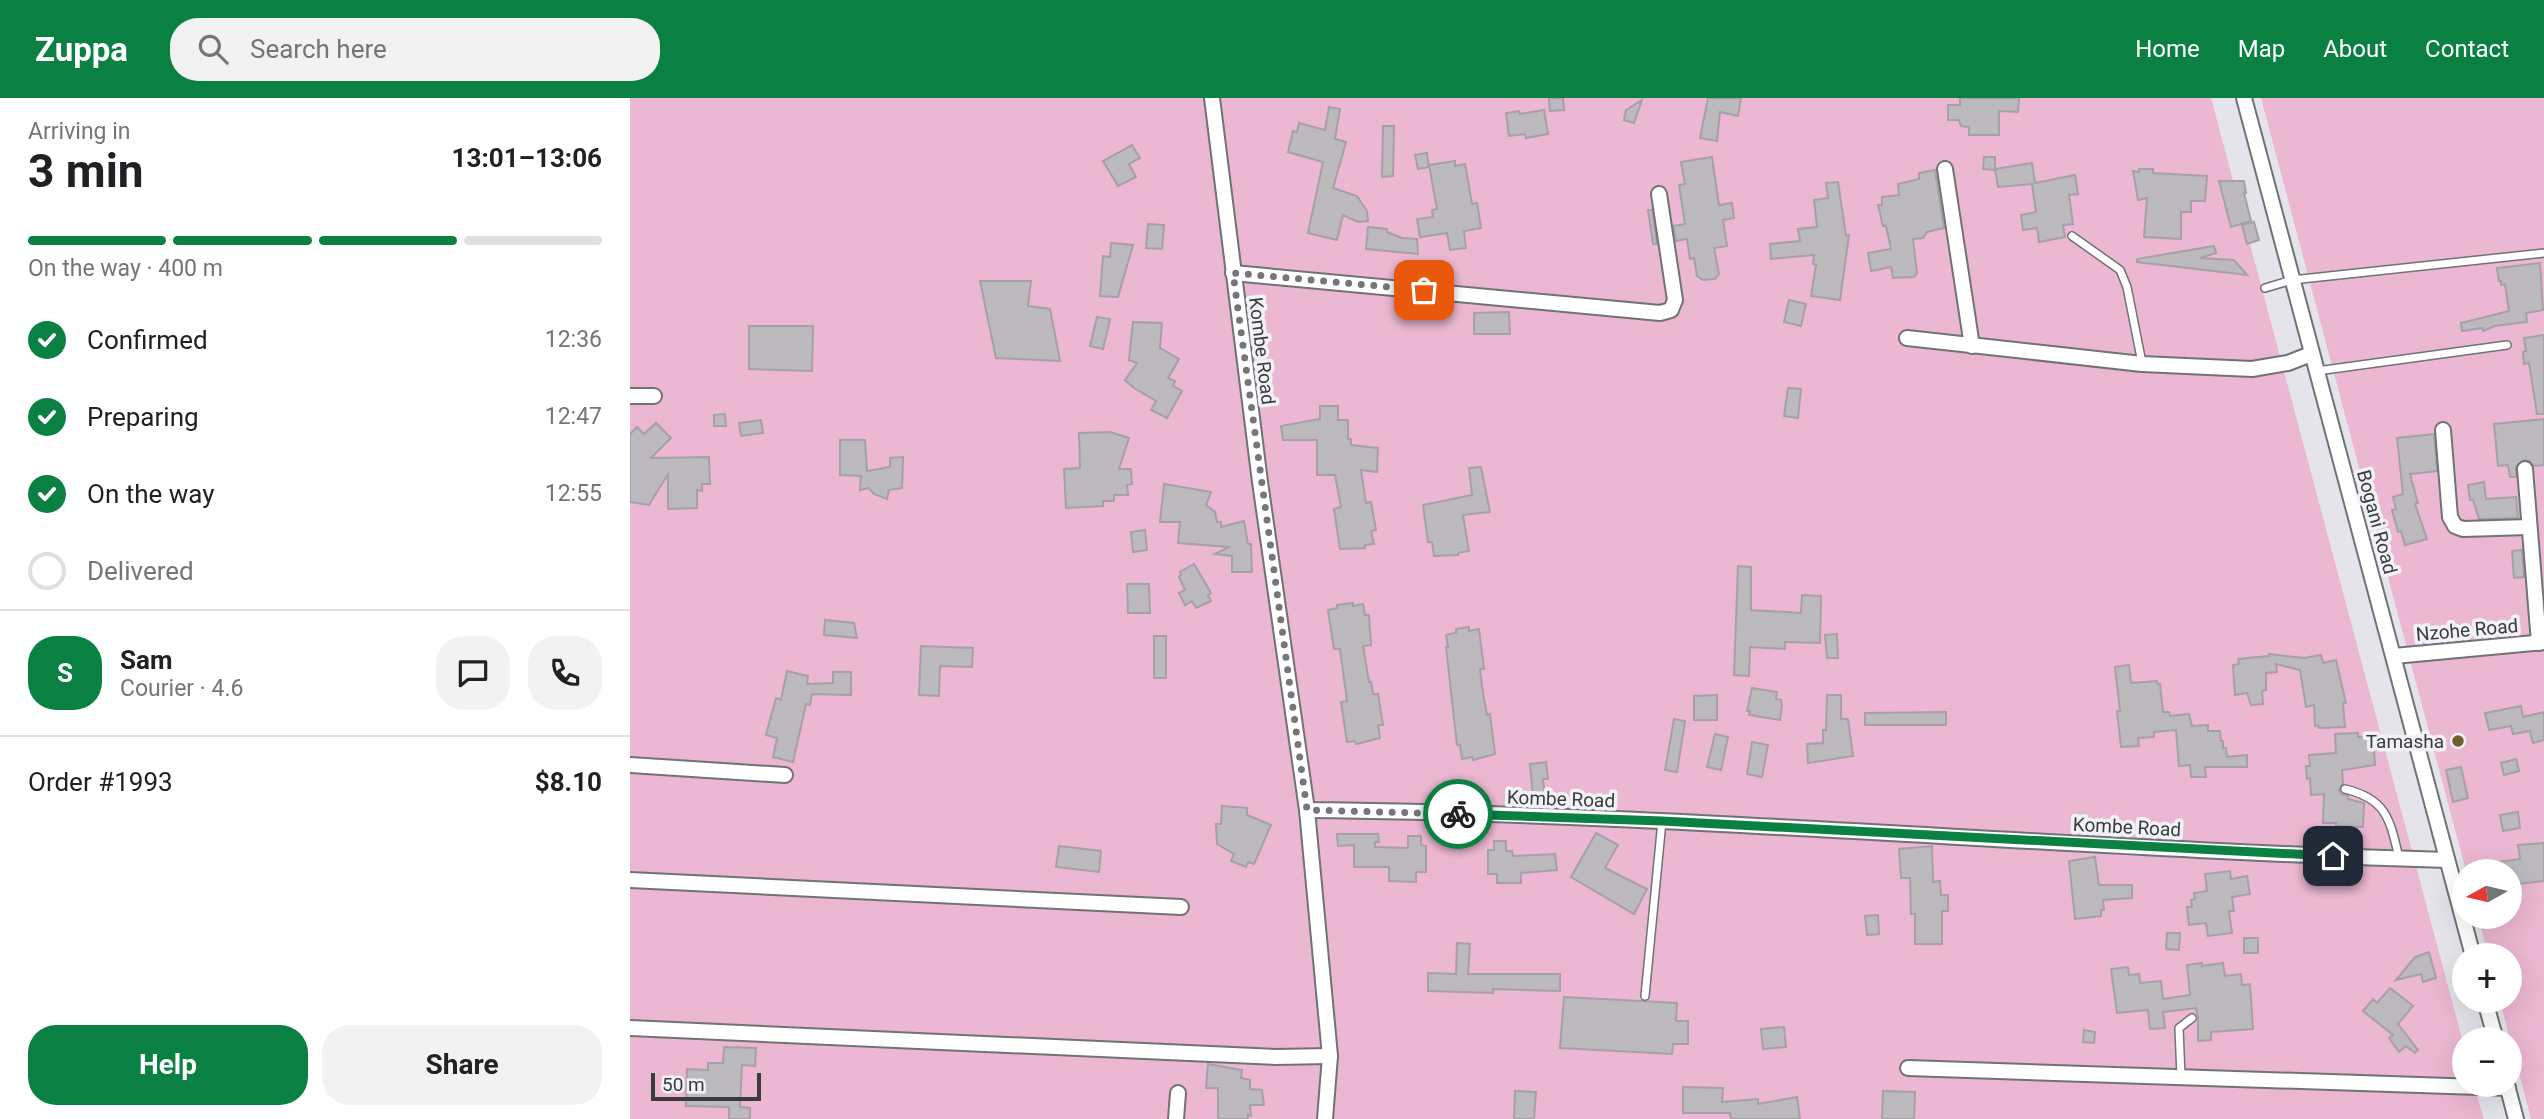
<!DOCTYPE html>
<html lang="en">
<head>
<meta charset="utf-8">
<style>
	:root { --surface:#fff; --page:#f2f2f2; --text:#202124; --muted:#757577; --line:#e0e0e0; --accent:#0b8043 }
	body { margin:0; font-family:Roboto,sans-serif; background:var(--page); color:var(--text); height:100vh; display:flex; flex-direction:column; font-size:26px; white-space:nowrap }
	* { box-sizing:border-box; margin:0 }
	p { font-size:23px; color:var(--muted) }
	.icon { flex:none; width:38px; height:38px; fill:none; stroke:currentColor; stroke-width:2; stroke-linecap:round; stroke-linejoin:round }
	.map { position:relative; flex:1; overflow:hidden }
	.sheet { display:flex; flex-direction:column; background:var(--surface); width:630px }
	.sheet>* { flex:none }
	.needle { width:46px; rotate:262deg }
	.fabs { position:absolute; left:1822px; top:761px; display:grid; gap:14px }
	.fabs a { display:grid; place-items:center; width:70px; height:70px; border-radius:50%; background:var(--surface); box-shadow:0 7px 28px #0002; font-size:35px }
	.scale { position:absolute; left:21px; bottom:18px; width:110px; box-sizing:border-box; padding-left:7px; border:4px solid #3b3b3d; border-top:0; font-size:19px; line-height:24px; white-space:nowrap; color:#3b3b3d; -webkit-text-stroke:5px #f1f2f8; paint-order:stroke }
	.pin { position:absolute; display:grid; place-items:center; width:60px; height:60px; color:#fff; margin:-30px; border-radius:14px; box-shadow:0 4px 10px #0006 }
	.courier { position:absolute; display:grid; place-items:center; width:70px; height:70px; margin:-35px; border:5px solid #0b8043; border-radius:50%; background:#fff; color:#222; box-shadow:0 2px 9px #0007 }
	.head em { font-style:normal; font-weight:700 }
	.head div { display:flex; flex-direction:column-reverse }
	.head { display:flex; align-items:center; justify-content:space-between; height:119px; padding:0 28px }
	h1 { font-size:46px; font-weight:700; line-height:52px }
	.bar { display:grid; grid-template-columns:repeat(4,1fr); gap:10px 7px; align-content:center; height:84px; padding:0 28px }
	.bar i { height:9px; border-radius:5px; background:var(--line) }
	.bar .active { background:var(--accent) }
	.bar p { grid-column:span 4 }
	.line { display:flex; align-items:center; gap:18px; padding:0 28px; border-top:2px solid var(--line) }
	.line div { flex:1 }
	.round { display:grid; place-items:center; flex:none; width:74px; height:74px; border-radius:28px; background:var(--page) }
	ol { padding:0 28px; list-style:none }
	li { display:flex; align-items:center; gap:21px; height:77px }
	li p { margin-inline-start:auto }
	li .icon { padding:7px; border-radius:50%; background:var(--accent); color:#fff; stroke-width:4 }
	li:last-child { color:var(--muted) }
	li i { width:38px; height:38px; border:4px solid var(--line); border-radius:50% }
	.primary-button { display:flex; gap:14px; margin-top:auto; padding:14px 28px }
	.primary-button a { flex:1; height:80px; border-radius:28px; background:var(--accent); color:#fff; font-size:28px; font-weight:700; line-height:80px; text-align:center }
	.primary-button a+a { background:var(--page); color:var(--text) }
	header { display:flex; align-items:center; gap:42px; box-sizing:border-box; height:98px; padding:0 35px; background:var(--accent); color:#fff }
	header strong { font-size:33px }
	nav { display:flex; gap:38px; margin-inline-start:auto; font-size:24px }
	.search { width:490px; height:63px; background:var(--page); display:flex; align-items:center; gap:18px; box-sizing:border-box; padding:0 24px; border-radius:28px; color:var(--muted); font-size:26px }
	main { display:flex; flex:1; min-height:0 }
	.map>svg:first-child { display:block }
	.green { fill:#ebb7d2 }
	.building { fill:#bdbabf; stroke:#a5a1a6; stroke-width:2 }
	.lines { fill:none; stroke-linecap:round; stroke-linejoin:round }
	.lane-casing { stroke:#717277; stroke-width:10 }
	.street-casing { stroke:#717277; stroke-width:18 }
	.lane { stroke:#fff; stroke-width:7 }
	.street { stroke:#fff; stroke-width:14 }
	.done { stroke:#76767a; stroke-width:7; stroke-dasharray:0 12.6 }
	.route { stroke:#0b8043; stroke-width:9 }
	.poi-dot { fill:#765c2e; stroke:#f1f2f8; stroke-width:2.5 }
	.labels { text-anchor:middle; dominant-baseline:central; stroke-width:7; stroke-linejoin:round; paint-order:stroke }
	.street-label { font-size:19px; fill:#3b3b3d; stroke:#f1f2f8 }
	.poi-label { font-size:19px; fill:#3b3b3d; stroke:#f1f2f8; text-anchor:end }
</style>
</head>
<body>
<header>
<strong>Zuppa</strong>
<div class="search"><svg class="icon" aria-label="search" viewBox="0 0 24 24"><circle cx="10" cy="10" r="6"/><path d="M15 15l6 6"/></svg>Search here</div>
<nav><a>Home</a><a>Map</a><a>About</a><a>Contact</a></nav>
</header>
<main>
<section class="sheet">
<div class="head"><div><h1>3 min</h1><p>Arriving in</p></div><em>13:01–13:06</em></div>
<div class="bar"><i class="active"></i><i class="active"></i><i class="active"></i><i></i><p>On the way · 400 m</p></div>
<ol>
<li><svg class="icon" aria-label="check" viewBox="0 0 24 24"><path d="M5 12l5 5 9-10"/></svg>Confirmed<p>12:36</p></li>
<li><svg class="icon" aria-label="check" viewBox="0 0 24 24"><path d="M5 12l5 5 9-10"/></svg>Preparing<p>12:47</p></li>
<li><svg class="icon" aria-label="check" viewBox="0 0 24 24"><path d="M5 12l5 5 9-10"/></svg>On the way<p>12:55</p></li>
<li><i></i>Delivered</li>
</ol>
<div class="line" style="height:126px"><b class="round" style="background:var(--accent);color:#fff">S</b><div><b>Sam</b><p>Courier · 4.6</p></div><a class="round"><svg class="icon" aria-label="chat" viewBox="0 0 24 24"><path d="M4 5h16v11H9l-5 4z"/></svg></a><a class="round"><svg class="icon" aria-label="phone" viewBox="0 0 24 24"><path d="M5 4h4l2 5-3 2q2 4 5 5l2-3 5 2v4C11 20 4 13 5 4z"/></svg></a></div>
<div class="line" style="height:91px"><div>Order #1993</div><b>$8.10</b></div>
<div class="primary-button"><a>Help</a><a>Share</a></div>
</section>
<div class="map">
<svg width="1914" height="1021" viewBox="0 0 1914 1021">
	<rect width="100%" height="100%" fill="#e4e4ea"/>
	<!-- green -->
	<g class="green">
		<polygon points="0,0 1581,0 1834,948 1834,987 1844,987 1854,1021 0,1021"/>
		<polygon points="1631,0 1914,0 1914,1021 1901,1021 1870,903 1880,903 1880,858 1858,857 1848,819 1880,819 1880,774 1836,773"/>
	</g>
	<!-- building -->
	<g class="building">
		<polygon points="919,0 933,0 934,12 920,13"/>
		<polygon points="1078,0 1111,0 1108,18 1090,14 1087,43 1070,40"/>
		<polygon points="1330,0 1389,0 1388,14 1369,13 1369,37 1339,37 1339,29 1331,28 1329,22 1318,22 1318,7 1330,7"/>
		<polygon points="1012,2 1004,25 994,22 996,12"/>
		<polygon points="699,9 710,11 705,41 716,44 703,90 727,98 737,113 738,123 728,124 713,117 707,142 678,135 693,64 658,54 663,33 667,34 669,25 695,32"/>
		<polygon points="914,12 918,36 896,40 895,36 879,38 876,15 889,13 890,16"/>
		<polygon points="753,28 764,28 763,78 752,79"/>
		<polygon points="502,47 510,60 499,66 506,79 488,88 473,63"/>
		<polygon points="797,55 799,69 788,71 785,57"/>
		<polygon points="1082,59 1089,107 1102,105 1104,120 1093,122 1097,148 1084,150 1089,176 1085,181 1073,182 1067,178 1064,160 1060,161 1057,141 1046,143 1043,128 1055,126 1049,87 1055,86 1051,64"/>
		<polygon points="1354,59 1365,59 1365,72 1353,71"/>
		<polygon points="825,63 825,68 835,66 842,106 847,105 851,130 834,133 836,150 820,152 817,135 790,139 787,121 803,119 802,112 807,111 799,67"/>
		<polygon points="1402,65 1405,85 1445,77 1448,96 1439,97 1443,126 1433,127 1435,139 1409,144 1407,130 1393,132 1391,117 1406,114 1402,86 1368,89 1365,71"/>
		<polygon points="1509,71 1523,71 1523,75 1577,78 1575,103 1561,103 1561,114 1551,114 1551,141 1514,139 1517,100 1508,102 1503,73 1509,74"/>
		<polygon points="1305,72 1314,130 1297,134 1293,140 1283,141 1287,175 1284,179 1263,180 1261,169 1241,173 1238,155 1261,151 1256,128 1253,128 1248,107 1252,107 1252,99 1269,97 1268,86 1289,81 1289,75"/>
		<polygon points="1589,83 1614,83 1616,95 1614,95 1621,123 1601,129"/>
		<polygon points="1208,84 1216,138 1219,137 1210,202 1181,198 1186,167 1183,166 1184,157 1141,161 1140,146 1170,143 1168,131 1187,129 1184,102 1198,100 1196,85"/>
		<polygon points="1018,112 1022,112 1027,146 1023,146"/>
		<polygon points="1624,124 1629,142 1617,146 1612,127"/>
		<polygon points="518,126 534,127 532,151 516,150"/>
		<polygon points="738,129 757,131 757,134 772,140 787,141 788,156 736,151"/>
		<polygon points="481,145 503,147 488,199 470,198 473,158 480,159"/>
		<polygon points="1584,148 1586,155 1570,160 1604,162 1617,177 1507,164 1507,161"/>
		<polygon points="1910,165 1913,212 1896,215 1897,224 1865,228 1853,233 1853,230 1832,233 1831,225 1879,213 1875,186 1871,187 1871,183 1869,183 1867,170"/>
		<polygon points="350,183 401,183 398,208 420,211 430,263 366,260"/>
		<polygon points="1159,202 1176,206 1171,228 1154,224"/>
		<polygon points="879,214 880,236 844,236 844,215"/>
		<polygon points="467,219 480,221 473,251 460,248"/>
		<polygon points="503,224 532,225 530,250 549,261 538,280 545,283 543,288 552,293 537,320 521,312 526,303 504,290 495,282 507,265 499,262"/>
		<polygon points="119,228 183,228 182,273 119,271"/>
		<polygon points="1914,237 1914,316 1907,316 1899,265 1894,266 1893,254 1896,253 1894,240"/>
		<polygon points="1158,290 1171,291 1168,320 1154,318"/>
		<polygon points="690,308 708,308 708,322 718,322 718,341 721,341 721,347 748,350 747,374 731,372 736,405 741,404 746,432 741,433 744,446 735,447 735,450 710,451 704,411 711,409 705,377 687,377 687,342 653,342 651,328 690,321"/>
		<polygon points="95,316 96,328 84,328 84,317"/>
		<polygon points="1914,321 1914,367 1904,368 1900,363 1894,362 1886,368 1886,379 1880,379 1878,367 1868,368 1864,326"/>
		<polygon points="131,322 133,335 111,338 109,325"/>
		<polygon points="26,325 41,340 21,360 79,359 80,386 72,386 72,393 67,392 67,410 38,411 38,376 19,407 0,404 0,336 7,329 14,336"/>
		<polygon points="480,334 499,340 489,371 501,371 502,386 497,387 498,397 484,397 484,403 473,403 473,408 436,410 434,371 450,370 449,335"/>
		<polygon points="1804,336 1807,373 1780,376 1788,405 1785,406 1797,441 1775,447 1771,433 1768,434 1762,412 1766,411 1763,399 1773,396 1767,340"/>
		<polygon points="210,342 235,342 237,373 260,369 260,360 273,359 272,390 259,392 257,401 244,396 239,390 230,392 231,378 210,377"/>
		<polygon points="851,369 860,414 833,417 839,453 828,455 828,457 804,458 802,444 798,444 793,407 842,397 839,370"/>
		<polygon points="1854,384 1856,401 1886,399 1888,420 1849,421 1843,402 1840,402 1838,387"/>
		<polygon points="534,386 581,394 576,407 585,414 587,424 591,424 591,429 614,423 618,446 621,446 622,474 602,474 602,458 585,456 599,449 548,445 550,424 530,424"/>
		<polygon points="515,432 517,452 503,454 501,434"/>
		<polygon points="1892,452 1894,479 1884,480 1882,453"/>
		<polygon points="564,466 581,495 578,497 581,503 566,510 562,503 555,507 549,495 555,492 549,479 551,477 550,474"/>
		<polygon points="1108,468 1121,469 1121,512 1171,515 1172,497 1191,498 1190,545 1155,544 1155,551 1120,549 1119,578 1104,577"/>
		<polygon points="497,486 519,486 520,515 498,515"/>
		<polygon points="723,505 723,508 733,506 735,517 739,517 741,547 733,548 739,584 741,584 743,596 748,596 753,627 748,627 750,640 726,646 725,643 717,644 711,604 717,603 715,588 710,551 704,551 698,512 707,510 707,507"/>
		<polygon points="195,522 224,525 227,540 194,537"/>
		<polygon points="839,529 839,533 849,531 854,571 850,571 853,595 857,617 860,616 865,656 843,662 842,659 832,661 830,647 827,647 816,549 818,549 816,537 826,535 826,531"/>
		<polygon points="1207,536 1208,560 1197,560 1195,537"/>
		<rect x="524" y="538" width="12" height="42"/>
		<polygon points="291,548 343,550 342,569 310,568 309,598 289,597"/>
		<polygon points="1639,556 1674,560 1691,557 1693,565 1706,562 1716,605 1713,605 1715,629 1689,630 1688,627 1685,628 1684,607 1676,609 1670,572 1646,566 1647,574 1636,575 1636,592 1632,593 1633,606 1621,607 1617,595 1605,597 1603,567 1609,566 1608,561 1639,558"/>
		<polygon points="1499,567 1501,585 1527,583 1528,586 1530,586 1533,614 1539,614 1540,618 1559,616 1562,628 1578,627 1578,633 1590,633 1591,643 1593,643 1593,650 1596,650 1597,659 1617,657 1617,669 1575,669 1576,679 1561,679 1560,667 1549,668 1546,632 1524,634 1524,639 1508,640 1509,648 1491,649 1487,613 1490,613 1485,569"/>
		<polygon points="157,573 178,578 177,586 203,585 203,574 221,574 221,597 182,596 180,607 176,606 163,664 143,659 147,640 136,637 146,600 151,602"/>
		<polygon points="1122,590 1147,594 1146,601 1151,602 1152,608 1150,622 1119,617 1120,613 1117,613"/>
		<polygon points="1087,597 1087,622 1064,622 1064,598"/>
		<polygon points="1197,597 1211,597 1211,621 1218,621 1223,658 1178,665 1177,646 1193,645 1193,632 1196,632"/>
		<polygon points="1891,608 1893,619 1914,614 1914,642 1903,645 1900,633 1883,636 1881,628 1859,632 1855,615"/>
		<polygon points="1316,614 1316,627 1235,627 1235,615"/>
		<polygon points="1044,621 1055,623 1047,674 1035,672"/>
		<polygon points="1728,635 1728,639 1743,638 1745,667 1712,672 1713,685 1709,692 1711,696 1718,698 1718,701 1734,705 1733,729 1706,728 1706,725 1693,725 1694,696 1681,697 1680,680 1677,681 1676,668 1680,668 1679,657 1706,655 1705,636"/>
		<polygon points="1085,636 1098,639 1091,672 1077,669"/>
		<polygon points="1122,644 1138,647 1132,679 1117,676"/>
		<polygon points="1886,661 1889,673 1874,677 1871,665"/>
		<polygon points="916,664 918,681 913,681 915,699 903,700 900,666"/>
		<polygon points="1831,669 1838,700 1823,704 1816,672"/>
		<polygon points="592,708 617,710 617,717 641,727 624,766 618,764 616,769 601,763 604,756 587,746 586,726 591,726"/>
		<polygon points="1888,714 1890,730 1873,733 1870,717"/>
		<polygon points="966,735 988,747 975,770 1017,791 1004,816 941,779"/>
		<polygon points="707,736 748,736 749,744 745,744 745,749 778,750 778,738 791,738 791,747 796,748 796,774 786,774 786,784 759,783 759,769 724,769 724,747 708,748"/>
		<polygon points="864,743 876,743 876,753 882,753 883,758 925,756 927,772 891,775 891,785 867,785 867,776 858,776 858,752 864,752"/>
		<polygon points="1914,745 1914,783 1880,787 1880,774 1853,774 1853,766 1890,761 1888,747"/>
		<polygon points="429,748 471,753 469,774 426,769"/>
		<polygon points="1302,748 1303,784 1310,783 1311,797 1318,797 1318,813 1312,813 1312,846 1285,846 1285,816 1281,816 1280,780 1271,780 1269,751"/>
		<polygon points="1465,759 1469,787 1502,787 1502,800 1473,802 1474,812 1471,812 1471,818 1445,821 1439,763"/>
		<polygon points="1600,773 1601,781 1617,778 1620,796 1602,799 1604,813 1599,813 1602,835 1578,838 1576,825 1559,827 1557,809 1562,809 1561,802 1565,801 1564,795 1577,793 1575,776"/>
		<polygon points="1248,817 1249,836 1237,837 1235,818"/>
		<polygon points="1537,835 1550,835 1549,852 1536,851"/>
		<rect x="1614" y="840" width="14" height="15"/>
		<polygon points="827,845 840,846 838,876 930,876 930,893 863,891 863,895 798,893 798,875 826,876"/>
		<polygon points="1799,854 1806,880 1793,884 1791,876 1766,882 1785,859"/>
		<polygon points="1572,865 1572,868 1593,865 1595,878 1611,876 1612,887 1620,886 1623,931 1581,934 1581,942 1568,943 1568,920 1566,910 1533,914 1535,930 1520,931 1518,912 1487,915 1481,871 1498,869 1499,877 1509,876 1510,885 1531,883 1533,901 1560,897 1557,867"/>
		<polygon points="1760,890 1783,908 1768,926 1788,952 1785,955 1776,948 1769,954 1759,940 1763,937 1733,913 1743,901 1747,905"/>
		<polygon points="934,899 1047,905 1046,923 1058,923 1058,946 1043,946 1042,956 930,950"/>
		<polygon points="1154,929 1156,949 1133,951 1131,931"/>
		<polygon points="1454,932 1465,934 1464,945 1453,944"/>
		<polygon points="94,949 126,950 125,968 112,967 110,1009 120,1010 120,1021 99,1021 99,1009 56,1008 57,971 78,972 78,965 93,965"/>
		<polygon points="578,966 612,972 611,980 620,982 620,991 632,992 634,1007 620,1007 621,1018 618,1017 618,1021 588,1021 588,990 576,990"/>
		<polygon points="1053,989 1093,990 1092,1004 1128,1001 1128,1006 1167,999 1170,1021 1101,1021 1100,1015 1053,1015"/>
		<polygon points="885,993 906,994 904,1021 884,1021"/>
		<polygon points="1253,993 1285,994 1284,1021 1252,1021"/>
	</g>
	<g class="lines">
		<!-- lane casing -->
		<g class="lane-casing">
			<g id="lane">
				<polyline points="1442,138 1490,172 1497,189 1512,265"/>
				<polyline points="1635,190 1662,182 1914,155"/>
				<polyline points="1687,273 1877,247"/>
				<path d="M1715,691C1757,701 1760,722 1769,760"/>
				<polyline points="837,732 838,717"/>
				<polyline points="1015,898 1032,723"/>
				<polyline points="1551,979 1549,930 1562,920"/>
			</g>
		</g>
		<!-- street casing -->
		<g class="street-casing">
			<g id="street">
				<path d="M582,0L630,384L677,712C1057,716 1437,751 1817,762"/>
				<polyline points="1614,0 1843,858"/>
				<polyline points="1315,71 1342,248"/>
				<polyline points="603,175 1030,215 1041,212 1045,202 1029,96"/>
				<polyline points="1277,240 1512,266 1622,271 1658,265 1681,256"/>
				<polyline points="0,298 24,298"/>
				<polyline points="1813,332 1820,419 1825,428 1833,431 1899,429"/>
				<polyline points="1895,371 1909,545"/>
				<polyline points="1764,558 1914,544"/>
				<polyline points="0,667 155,677"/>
				<polyline points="677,712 700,958 695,1021"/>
				<polyline points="0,782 551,809"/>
				<polyline points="1855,903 1866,942"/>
				<polyline points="0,930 645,959 700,958"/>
				<polyline points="1278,970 1878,990"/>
				<polyline points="1877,987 1886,1021"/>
				<polyline points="546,1021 548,995"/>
			</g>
		</g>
		<!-- lane -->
		<use href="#lane" class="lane"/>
		<!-- street -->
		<use href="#street" class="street"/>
	</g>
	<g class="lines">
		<!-- done -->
		<polyline class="done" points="794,192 603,175 677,712 828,716"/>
		<!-- route -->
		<polyline class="route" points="828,716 1032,723 1703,758"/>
	</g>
	<!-- markers -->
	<circle class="poi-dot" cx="1828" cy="643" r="7"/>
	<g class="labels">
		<!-- street labels -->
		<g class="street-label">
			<text transform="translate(632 253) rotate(83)">Kombe Road</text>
			<text transform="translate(1747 424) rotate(75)">Bogani Road</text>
			<text transform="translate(1837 532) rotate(-5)">Nzohe Road</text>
			<text transform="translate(931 701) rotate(2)">Kombe Road</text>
			<text transform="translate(1497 729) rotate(3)">Kombe Road</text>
		</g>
		<!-- poi labels -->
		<g class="poi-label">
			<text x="1814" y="643">Tamasha</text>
		</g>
	</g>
</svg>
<div class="fabs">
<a><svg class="needle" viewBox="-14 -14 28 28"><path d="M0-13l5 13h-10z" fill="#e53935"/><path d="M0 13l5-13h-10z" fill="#757577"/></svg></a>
<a>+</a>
<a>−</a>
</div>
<div class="scale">50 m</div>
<div class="pin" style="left:794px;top:192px;background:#ea580c"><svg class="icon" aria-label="bag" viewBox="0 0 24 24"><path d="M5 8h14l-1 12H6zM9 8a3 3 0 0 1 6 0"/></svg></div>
<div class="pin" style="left:1703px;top:758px;background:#1f2937"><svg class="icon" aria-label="home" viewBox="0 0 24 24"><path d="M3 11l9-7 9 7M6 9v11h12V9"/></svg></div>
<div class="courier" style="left:828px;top:716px"><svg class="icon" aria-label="bike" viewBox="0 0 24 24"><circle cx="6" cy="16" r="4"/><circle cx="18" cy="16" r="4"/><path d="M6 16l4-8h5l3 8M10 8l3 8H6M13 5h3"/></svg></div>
</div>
</main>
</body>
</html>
